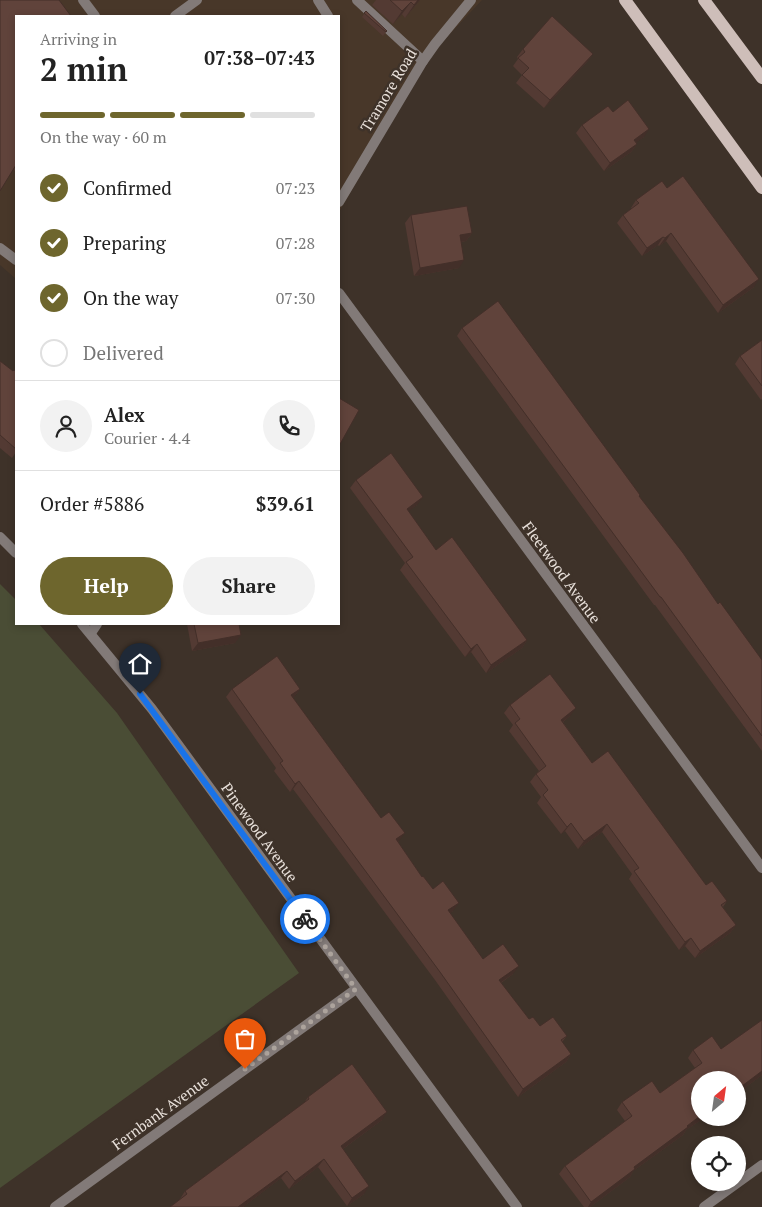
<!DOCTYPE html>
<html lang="en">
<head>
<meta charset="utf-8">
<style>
	:root { --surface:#fff; --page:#f2f2f2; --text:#222; --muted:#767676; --line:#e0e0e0; --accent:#6e662d }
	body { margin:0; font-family:"PT Serif",serif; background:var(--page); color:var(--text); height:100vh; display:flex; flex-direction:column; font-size:19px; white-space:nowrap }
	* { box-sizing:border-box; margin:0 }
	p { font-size:16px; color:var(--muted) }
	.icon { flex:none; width:28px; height:28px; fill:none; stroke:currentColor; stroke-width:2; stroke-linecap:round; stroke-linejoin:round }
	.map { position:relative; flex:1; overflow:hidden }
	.side { position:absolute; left:15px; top:15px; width:325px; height:610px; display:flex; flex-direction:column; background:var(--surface); border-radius:0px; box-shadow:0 2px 8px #0003 }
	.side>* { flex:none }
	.needle { width:32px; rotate:29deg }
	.buttons { position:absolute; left:691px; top:1071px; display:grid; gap:10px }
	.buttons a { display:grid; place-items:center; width:55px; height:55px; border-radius:50%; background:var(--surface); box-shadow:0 2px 8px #0003; font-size:25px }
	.pin { position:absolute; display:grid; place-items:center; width:42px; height:42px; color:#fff; margin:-51px -21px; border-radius:50% 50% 50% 0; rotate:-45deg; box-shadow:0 0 5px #0007 }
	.pin .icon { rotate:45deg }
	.courier { position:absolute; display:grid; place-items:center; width:50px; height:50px; margin:-25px; border:4px solid #1a73e8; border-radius:50%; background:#fff; color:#222; box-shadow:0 1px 6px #0007 }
	.overview em { font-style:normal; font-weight:700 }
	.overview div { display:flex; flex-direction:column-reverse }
	.overview { display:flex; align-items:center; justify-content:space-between; height:85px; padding:0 25px }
	h1 { font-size:32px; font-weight:700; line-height:38px }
	.bar { display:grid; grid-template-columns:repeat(4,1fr); gap:8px 5px; align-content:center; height:60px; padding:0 25px }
	.bar i { height:6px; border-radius:4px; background:var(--line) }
	.bar .active { background:var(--accent) }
	.bar p { grid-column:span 4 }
	.line { display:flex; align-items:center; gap:12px; padding:0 25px; border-top:1px solid var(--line) }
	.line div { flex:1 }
	.round { display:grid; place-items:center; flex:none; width:52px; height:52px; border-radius:26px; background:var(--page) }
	ol { padding:0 25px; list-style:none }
	li { display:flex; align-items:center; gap:15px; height:55px }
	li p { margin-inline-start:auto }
	li .icon { padding:5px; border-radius:50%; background:var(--accent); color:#fff; stroke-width:4 }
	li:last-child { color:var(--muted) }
	li i { width:28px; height:28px; border:2px solid var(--line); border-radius:50% }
	.button { display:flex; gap:10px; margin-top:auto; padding:10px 25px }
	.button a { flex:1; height:58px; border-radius:30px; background:var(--accent); color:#fff; font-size:20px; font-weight:700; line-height:58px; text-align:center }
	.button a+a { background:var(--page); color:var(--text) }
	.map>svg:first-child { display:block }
	.built { fill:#483729 }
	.green { fill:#4a4d35 }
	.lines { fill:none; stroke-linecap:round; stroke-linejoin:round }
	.lane { stroke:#827a78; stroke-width:10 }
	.street { stroke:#827a78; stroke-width:10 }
	.primary { stroke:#cebeb9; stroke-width:12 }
	.wall { fill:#533a33 }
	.shaded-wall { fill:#432f29 }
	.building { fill:#60433b; stroke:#432f29 }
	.done { stroke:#aca39c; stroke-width:5; stroke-dasharray:0 9 }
	.route { stroke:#1a73e8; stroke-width:6 }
	.labels { text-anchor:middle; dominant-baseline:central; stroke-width:5; stroke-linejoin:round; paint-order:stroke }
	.street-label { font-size:15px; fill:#e8e0da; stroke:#3e3229 }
</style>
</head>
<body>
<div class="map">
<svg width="762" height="1207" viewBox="0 0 762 1207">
	<rect width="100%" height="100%" fill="#3e3229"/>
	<!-- built -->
	<polygon class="built" points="0,0 482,0 432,53 339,212 339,16 16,16 16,279 0,265"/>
	<!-- green -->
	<polygon class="green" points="0,584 16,600 16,624 39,624 117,713 299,973 0,1188"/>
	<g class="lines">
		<!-- lane -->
		<g class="lane">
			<polyline points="83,0 95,16"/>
			<polyline points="318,0 328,16"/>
			<polyline points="357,0 423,61"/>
			<polyline points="175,16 197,0"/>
			<polyline points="0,248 16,260"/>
		</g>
		<!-- street -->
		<g class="street">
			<polyline points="339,202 423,61 435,44 471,0"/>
			<polyline points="339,293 762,868"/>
			<polyline points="0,537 16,553"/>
			<polyline points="82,624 152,709 517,1207"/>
			<polyline points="91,633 97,624"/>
			<polyline points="55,1207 356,989"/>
			<polyline points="704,1207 762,1165"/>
		</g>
		<!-- primary -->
		<g class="primary">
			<polyline points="625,0 762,188"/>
			<polyline points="704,0 762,78"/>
		</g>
	</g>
	<!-- wall -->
	<g class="wall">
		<polygon points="376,0 420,0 405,18 402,14 393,24 372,5"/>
		<polygon points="366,11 387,31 383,36 362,17"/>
		<polygon points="16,16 16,173 14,170"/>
		<polygon points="523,49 593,54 587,62 544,108 516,83 522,75 513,66 518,59 517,57"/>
		<polygon points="613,112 644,137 636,142 637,144 631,152 604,171 576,133 582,125"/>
		<polygon points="667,188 754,287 718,313 666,241 659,246 658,245 642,256 617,223 623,215 631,209 631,208 636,200"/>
		<polygon points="411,215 472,233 466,241 461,242 459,268 414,276 405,223"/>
		<polygon points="462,328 640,495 639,497 718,604 762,660 762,751 655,605 654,605 457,336"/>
		<polygon points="762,340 762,399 761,400 735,364 740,356"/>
		<polygon points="0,361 13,371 16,371 16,452 12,458 0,448"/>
		<polygon points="356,480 417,505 408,511 436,550 527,640 522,648 486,673 471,652 465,657 400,570 405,563 350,488"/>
		<polygon points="187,624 239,624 235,643 192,651"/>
		<polygon points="232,689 300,689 293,698 351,777 381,818 399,841 398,842 422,877 453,911 450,913 483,959 513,974 501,983 529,1019 540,1026 567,1036 562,1042 571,1054 566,1062 518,1097 435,980 293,789 290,792 274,771 276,768 226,697"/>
		<polygon points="510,705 570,716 563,722 592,763 706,885 727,901 723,907 736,925 730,933 695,958 685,946 679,950 629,879 632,874 602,832 578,849 565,831 561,834 537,803 541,797 530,782 536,774 539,771 509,731 513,725 504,713"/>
		<polygon points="721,1049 762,1075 738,1093 738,1080 700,1118 704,1118 686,1130 683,1135 633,1171 630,1177 590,1207 584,1207 559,1174 565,1166 625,1121 617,1110 622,1102 660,1093 695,1068 688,1058 693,1050"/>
		<polygon points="308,1097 382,1120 343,1149 364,1194 347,1206 318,1167 289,1189 281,1178 243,1207 170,1207 180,1199 185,1191 304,1103"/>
	</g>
	<!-- shaded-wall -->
	<g class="shaded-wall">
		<polygon points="418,0 420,0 405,18 414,5"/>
		<polygon points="411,2 402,14 393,24 402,11"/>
		<polygon points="593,54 587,62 544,108 550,100"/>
		<polygon points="649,129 644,137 628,148 634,140"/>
		<polygon points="637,144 631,152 604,171 610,163"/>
		<polygon points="472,233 466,241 454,243 460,235"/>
		<polygon points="671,233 666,241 659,246 665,238"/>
		<polygon points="663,237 658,245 642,256 647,248"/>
		<polygon points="464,260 459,268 414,276 420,268"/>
		<polygon points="759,279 754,287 718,313 723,305"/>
		<polygon points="423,497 417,505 401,517 407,509"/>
		<polygon points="241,635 235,643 192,651 198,643"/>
		<polygon points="527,640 522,648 486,673 491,665"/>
		<polygon points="477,644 471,652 465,657 471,649"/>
		<polygon points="300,689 294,697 285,703 291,695"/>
		<polygon points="576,708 570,716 555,728 561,720"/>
		<polygon points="299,781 293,789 290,792 295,784"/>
		<polygon points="571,823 565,831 561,834 567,827"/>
		<polygon points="607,824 602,832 578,849 584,841"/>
		<polygon points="405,833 399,841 391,847 396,839"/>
		<polygon points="459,903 453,911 443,918 448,910"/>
		<polygon points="736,925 730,933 695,958 700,951"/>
		<polygon points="691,938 685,946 679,950 685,942"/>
		<polygon points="519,966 513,974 493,988 499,980"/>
		<polygon points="571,1054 566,1062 518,1097 523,1089"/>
		<polygon points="762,1071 762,1075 738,1093 738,1089"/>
		<polygon points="387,1112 382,1120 336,1154 341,1146"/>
		<polygon points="700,1116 700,1118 704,1118 686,1130 683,1135 633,1171 630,1177 590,1207 588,1207 591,1202 634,1167"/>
		<polygon points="324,1159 318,1167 289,1189 295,1181"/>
		<polygon points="287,1171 281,1178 243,1207 238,1207"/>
		<polygon points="369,1186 364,1194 347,1206 352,1198"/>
	</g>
	<!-- building -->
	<g class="building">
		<polygon points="0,0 59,0 71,16 16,16 16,165 0,191"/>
		<polygon points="390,0 418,0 414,5 411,2 402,11"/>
		<polygon points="366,11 387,31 386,32 364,13"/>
		<polygon points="552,16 593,54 550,100 522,75 529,68 518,58 525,52 523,49"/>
		<polygon points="628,100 649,129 634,140 637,144 610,163 582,125 608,106 613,112"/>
		<polygon points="683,176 759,279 723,305 671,233 665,238 663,237 647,248 623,215 639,203 636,200 662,181 667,188"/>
		<polygon points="467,206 472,233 460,235 464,260 420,268 411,215"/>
		<polygon points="498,301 640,495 639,496 683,553 718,604 720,602 762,660 762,736 661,597 660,597 462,328"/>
		<polygon points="762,340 762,386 740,356"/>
		<polygon points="0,361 13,371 14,370 16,371 16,449 0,435"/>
		<polygon points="339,398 359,410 339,446"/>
		<polygon points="391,453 423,497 407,509 436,550 452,537 527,640 491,665 477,644 471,649 406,562 413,557 356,480"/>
		<polygon points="194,624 239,624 241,635 198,643"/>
		<polygon points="277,656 300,689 291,695 381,818 389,812 405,833 396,839 422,877 423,876 433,889 443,881 459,903 448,910 483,959 503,944 519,966 499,980 529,1019 533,1017 540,1026 553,1017 567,1036 561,1040 571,1054 523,1089 440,972 299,781 295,784 280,763 283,761 232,689"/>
		<polygon points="550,674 576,708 561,720 592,763 608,751 706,885 712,881 727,901 721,905 736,925 700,951 691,938 685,942 634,871 639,868 607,824 584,841 571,823 567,827 543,795 548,790 536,774 546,766 515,723 520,719 510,705"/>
		<polygon points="762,1020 762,1071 738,1089 738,1080 700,1080 700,1116 687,1126 688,1127 634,1167 635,1169 591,1202 565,1166 632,1116 622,1102 652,1081 660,1093 702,1063 693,1050 712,1036 721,1049"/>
		<polygon points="352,1064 387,1112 341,1146 369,1186 352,1198 324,1159 295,1181 287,1171 238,1207 170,1207 187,1194 185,1191 309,1099 308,1097"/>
	</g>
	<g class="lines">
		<!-- done -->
		<polyline class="done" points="245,1069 356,989 305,919"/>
		<!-- route -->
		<polyline class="route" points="140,694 305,919"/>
	</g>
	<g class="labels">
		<!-- street labels -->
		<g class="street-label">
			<text transform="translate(388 90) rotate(-59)">Tramore Road</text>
			<text transform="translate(562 572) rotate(54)">Fleetwood Avenue</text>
			<text transform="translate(260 832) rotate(54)">Pinewood Avenue</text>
			<text transform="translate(160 1112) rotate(-36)">Fernbank Avenue</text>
		</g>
	</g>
</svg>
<div class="buttons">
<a><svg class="needle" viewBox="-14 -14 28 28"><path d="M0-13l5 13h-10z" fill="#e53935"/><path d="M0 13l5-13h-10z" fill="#767676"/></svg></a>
<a><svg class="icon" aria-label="locate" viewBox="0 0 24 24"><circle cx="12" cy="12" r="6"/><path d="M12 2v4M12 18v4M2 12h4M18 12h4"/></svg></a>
</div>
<div class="pin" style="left:245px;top:1069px;background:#ea580c"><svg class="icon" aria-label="bag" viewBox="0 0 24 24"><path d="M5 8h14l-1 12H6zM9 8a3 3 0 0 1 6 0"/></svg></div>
<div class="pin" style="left:140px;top:694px;background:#1f2937"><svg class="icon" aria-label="home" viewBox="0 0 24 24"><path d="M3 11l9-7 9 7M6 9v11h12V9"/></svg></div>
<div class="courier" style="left:305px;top:919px"><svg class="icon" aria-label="bike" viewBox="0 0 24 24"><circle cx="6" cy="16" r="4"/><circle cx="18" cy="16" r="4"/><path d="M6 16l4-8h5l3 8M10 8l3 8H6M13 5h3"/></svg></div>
<section class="side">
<div class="overview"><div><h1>2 min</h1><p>Arriving in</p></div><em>07:38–07:43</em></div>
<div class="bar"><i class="active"></i><i class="active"></i><i class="active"></i><i></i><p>On the way · 60 m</p></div>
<ol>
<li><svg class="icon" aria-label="check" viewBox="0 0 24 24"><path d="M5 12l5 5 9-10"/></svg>Confirmed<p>07:23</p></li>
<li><svg class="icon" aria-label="check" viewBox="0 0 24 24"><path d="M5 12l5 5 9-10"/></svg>Preparing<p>07:28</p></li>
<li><svg class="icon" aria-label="check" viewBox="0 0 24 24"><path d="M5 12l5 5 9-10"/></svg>On the way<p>07:30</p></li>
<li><i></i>Delivered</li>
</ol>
<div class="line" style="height:90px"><a class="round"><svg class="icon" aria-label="person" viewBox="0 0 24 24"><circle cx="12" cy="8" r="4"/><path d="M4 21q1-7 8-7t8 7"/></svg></a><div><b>Alex</b><p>Courier · 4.4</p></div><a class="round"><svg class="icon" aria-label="phone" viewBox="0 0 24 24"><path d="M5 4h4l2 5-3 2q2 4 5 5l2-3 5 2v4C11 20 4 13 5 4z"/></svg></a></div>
<div class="line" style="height:65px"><div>Order #5886</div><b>$39.61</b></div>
<div class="button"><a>Help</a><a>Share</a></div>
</section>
</div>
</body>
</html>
